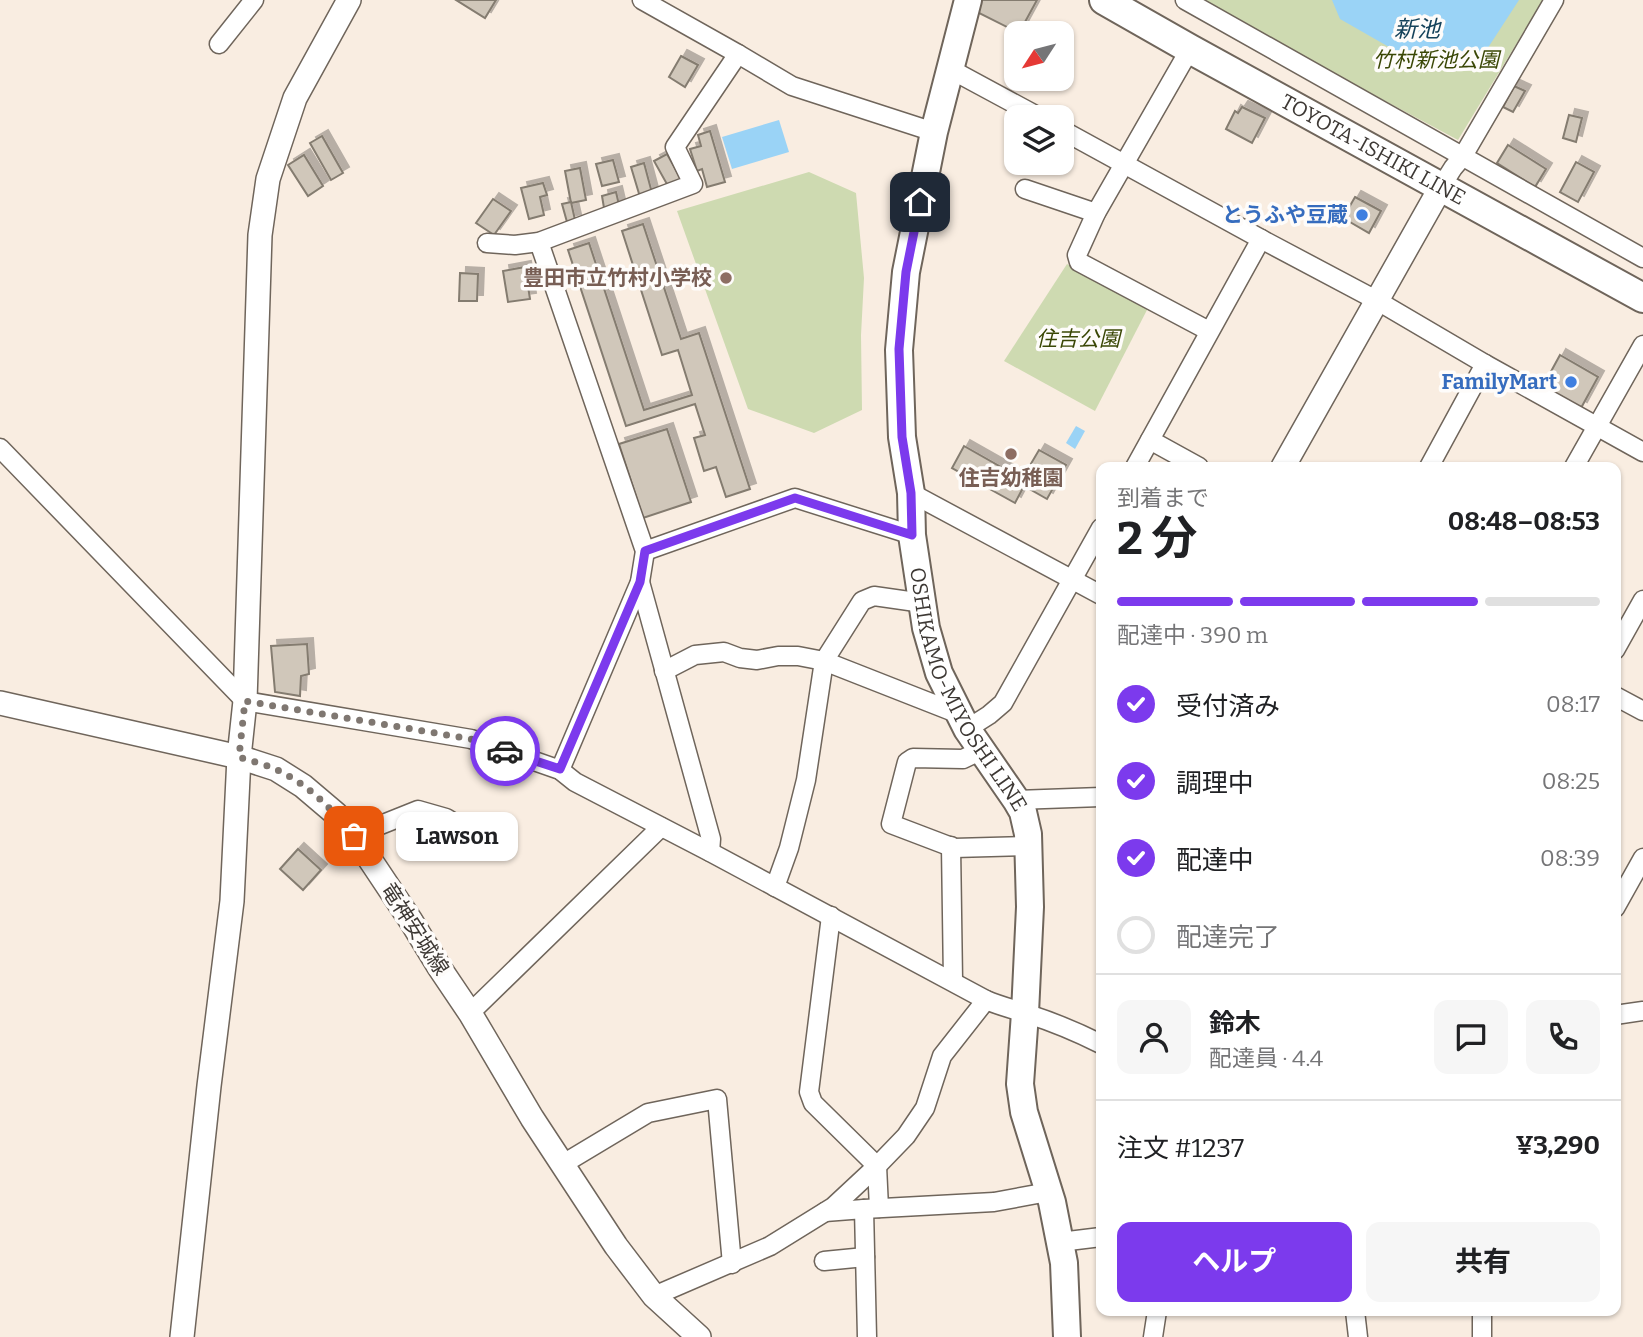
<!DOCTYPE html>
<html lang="ja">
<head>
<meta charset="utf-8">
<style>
	:root { --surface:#fff; --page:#f6f6f6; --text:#202124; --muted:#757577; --line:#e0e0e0; --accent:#7c3aed }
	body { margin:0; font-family:Bitter,"Noto Sans JP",serif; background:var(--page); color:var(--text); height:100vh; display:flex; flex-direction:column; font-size:26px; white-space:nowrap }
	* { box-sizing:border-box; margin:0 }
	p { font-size:23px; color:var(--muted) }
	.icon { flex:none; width:38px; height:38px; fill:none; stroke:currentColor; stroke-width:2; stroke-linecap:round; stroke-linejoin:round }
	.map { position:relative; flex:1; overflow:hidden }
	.panel { position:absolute; left:1096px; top:462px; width:525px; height:854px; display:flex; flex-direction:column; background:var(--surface); border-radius:14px; box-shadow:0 2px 5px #0004 }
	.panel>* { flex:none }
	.needle { width:46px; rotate:234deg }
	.buttons { position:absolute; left:1004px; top:21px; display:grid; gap:14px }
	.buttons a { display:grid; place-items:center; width:70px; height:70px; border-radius:14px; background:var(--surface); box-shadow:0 2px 5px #0004; font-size:35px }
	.pin { position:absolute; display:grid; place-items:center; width:60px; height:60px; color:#fff; margin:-30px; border-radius:14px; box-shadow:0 4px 10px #0006 }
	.courier { position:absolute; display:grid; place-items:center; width:70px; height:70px; margin:-35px; border:5px solid #7c3aed; border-radius:50%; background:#fff; color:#222; box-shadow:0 2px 9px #0007 }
	.bubble { position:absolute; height:49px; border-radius:14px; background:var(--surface); box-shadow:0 2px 5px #0004; font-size:23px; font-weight:700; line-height:49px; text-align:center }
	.head em { font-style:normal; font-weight:700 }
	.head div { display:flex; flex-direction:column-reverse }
	.head { display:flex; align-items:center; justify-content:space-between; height:119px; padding:0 21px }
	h1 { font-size:46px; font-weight:700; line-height:52px }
	.bar { display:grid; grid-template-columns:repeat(4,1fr); gap:10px 7px; align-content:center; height:84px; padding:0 21px }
	.bar i { height:9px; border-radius:5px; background:var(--line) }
	.bar .selected { background:var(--accent) }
	.bar p { grid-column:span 4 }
	.line { display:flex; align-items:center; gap:18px; padding:0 21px; border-top:2px solid var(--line) }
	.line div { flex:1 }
	.round { display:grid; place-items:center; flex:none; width:74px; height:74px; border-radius:14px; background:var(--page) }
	ol { padding:0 21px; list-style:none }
	li { display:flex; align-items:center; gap:21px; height:77px }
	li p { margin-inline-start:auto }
	li .icon { padding:7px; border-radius:50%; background:var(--accent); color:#fff; stroke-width:4 }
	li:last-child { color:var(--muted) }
	li i { width:38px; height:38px; border:4px solid var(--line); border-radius:50% }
	.action { display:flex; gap:14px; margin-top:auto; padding:14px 21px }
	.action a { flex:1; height:80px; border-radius:14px; background:var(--accent); color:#fff; font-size:28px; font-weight:700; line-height:80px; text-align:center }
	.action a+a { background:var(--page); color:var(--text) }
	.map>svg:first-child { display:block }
	.green { fill:#cedab1 }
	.water { fill:#9ad3f6 }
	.building { fill:#d0c7ba; stroke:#847c70; stroke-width:2; filter:url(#shadow) }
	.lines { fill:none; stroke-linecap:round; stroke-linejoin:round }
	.minor-casing { stroke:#6f655b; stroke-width:21 }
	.tertiary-casing { stroke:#6f655b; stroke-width:26 }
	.secondary-casing { stroke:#6f655b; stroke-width:30 }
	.primary-casing { stroke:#6f655b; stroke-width:32 }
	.minor { stroke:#fff; stroke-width:18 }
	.tertiary { stroke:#fff; stroke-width:23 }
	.secondary { stroke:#fff; stroke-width:26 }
	.primary { stroke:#fff; stroke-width:28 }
	.done { stroke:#7f7771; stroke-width:7; stroke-dasharray:0 12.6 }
	.route { stroke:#7c3aed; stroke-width:9 }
	.shop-dot { fill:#3f7fe0; stroke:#fefcfa; stroke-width:2.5 }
	.education-dot { fill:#8d6e63; stroke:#fefcfa; stroke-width:2.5 }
	.labels { text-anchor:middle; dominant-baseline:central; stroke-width:7; stroke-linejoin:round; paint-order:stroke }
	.park-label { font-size:21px; font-style:italic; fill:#3a4705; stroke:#fefcfa }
	.street-label { font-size:21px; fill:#3d3834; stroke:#fefcfa }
	.shop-label { font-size:21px; font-weight:bold; fill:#366cbe; stroke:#fefcfa; text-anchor:end }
	.education-label { font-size:21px; font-weight:bold; fill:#785e54; stroke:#fefcfa; text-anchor:end }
	.water-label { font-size:23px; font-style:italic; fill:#14425a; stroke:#fefcfa }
</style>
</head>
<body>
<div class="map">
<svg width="1643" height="1337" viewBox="0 0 1643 1337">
	<defs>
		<filter id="shadow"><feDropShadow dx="6" dy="-6" stdDeviation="0" flood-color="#0004"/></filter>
	</defs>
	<rect width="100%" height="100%" fill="#f9ede1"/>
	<!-- green -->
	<g class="green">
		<polygon points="1197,0 1543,0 1458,140"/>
		<polygon points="809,172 856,193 864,278 861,335 862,410 814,433 748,409 677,211"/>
		<polygon points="1067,264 1148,308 1095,411 1004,361"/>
	</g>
	<!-- water -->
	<g class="water">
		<polygon points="1332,0 1519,0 1480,60 1453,47 1417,63 1340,19"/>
		<polygon points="779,120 789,152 732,169 722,137"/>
		<polygon points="1076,426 1085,431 1075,449 1066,443"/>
	</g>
	<!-- building -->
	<g class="building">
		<polygon points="456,0 496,0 485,18"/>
		<polygon points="976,0 1037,0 1019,33 973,10"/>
		<polygon points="681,56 698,65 685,87 669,77"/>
		<polygon points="1514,86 1525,91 1513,112 1503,107"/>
		<polygon points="1242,107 1265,118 1252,143 1226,129 1235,111 1238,113"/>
		<polygon points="1569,115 1582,118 1576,142 1563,138"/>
		<polygon points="710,131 725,182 707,187 702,169 697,171 690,149 701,146 698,135"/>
		<polygon points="322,136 343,173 331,180 310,143"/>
		<polygon points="1508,145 1546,169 1535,187 1497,163"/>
		<polygon points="667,154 681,179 668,186 654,161"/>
		<polygon points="304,155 323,186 308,196 288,165"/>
		<polygon points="613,160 619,182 602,186 596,164"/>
		<polygon points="1576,162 1594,172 1578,202 1560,192"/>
		<polygon points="644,163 652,193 640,197 631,167"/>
		<polygon points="580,168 586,200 571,203 565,171"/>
		<polygon points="543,183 547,195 540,197 544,215 529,219 521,188"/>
		<polygon points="616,192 619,205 604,208 602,196"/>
		<polygon points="1355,197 1381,211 1369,233 1343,218"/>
		<polygon points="493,199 511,211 494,235 476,223"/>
		<polygon points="571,202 575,220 567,222 562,204"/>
		<polygon points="643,224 681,339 699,333 750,489 726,497 716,467 704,471 694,438 705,435 695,404 626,426 568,250 589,243 644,410 692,395 678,350 662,355 622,231"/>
		<polygon points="525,267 530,299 508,302 503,271"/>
		<polygon points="460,273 478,274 477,301 459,301"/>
		<polygon points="1560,355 1598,377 1581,408 1543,386"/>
		<polygon points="667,429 691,502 643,518 619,444"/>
		<polygon points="964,446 1022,479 1039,450 1066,465 1047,499 1024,486 1015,503 952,468"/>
		<polygon points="307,644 309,674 301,676 300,696 275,692 271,646"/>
		<polygon points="298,849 321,870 303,890 280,869"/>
	</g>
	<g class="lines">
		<!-- minor casing -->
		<g class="minor-casing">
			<g id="minor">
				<polyline points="642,0 738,54 792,86 934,132"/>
				<polyline points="1185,0 1643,258"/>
				<polyline points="219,44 254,0"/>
				<polyline points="1190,49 1096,213 1077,255 1079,262 1209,331"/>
				<polyline points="950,69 1039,117"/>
				<polyline points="1062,130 1261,239 1376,300 1485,364 1643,452"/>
				<polyline points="1441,187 1453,168 1463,156 1554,0"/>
				<polyline points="1025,189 1096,213"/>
				<polyline points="539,242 645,551 640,582 560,770"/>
				<polyline points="487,243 515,245 539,242 693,184 675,147 738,54"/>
				<polyline points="1150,440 1199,467"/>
				<path d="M0,448L245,701L471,739L560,770L575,782L710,852L986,1000C1000,1006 1013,1009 1028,1014C1053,1022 1077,1032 1101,1044"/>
				<polyline points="1135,467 1261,239"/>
				<polyline points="1429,467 1485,364"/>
				<polyline points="1574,467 1643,345"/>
				<polyline points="911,493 1101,595"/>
				<polyline points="645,551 795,498 912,535"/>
				<polyline points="640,582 711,839 710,852"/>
				<polyline points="1615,650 1643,600"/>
				<polyline points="664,671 695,655 724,652 740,658 757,660 778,656 798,656 824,661 959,714"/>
				<polyline points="1615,696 1643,711"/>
				<polyline points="967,729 989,715 1003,703 1101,528"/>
				<polyline points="982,750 963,759 913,758 907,762 891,824 954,848 1028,846"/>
				<polyline points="1016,800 1101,797"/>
				<polyline points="353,836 418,810 446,818 461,827"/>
				<polyline points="951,846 953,981"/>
				<polyline points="775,887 789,848 806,780 824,661 862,601 874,596 923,603"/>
				<polyline points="1615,908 1643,858"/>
				<polyline points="831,916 809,1092 813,1103 877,1166 879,1208"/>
				<polyline points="470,1013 661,827"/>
				<polyline points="1615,1015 1643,1011"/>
				<polyline points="563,1164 648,1113 717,1099 732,1264"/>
				<polyline points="864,1209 994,1202 1048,1192"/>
				<polyline points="825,1212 864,1209 867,1337"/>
				<polyline points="1060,1242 1101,1237"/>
				<polyline points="824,1261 865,1257"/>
				<polyline points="654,1296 770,1246 833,1207 877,1166 906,1136 925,1108 942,1056 986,1000"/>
				<polyline points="1355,1311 1358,1337"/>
				<polyline points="1153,1337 1157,1311"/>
				<polyline points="1482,1337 1482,1311"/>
			</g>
		</g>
		<!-- tertiary casing -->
		<g class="tertiary-casing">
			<g id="tertiary">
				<polyline points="1283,467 1441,187"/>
				<polyline points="0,703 239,757 276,769 303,786 336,814 365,852 411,921 439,967 470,1013 532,1118 616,1246 654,1296 699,1337"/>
				<polyline points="182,1337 209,1086 232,901 239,757 245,701 260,235 268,179 295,98 349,0"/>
			</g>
		</g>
		<!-- secondary casing -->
		<g class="secondary-casing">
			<g id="secondary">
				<path id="s1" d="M968,0L934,132L906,272L899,350L902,437L911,493L912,535L926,628L939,673L967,729L1016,800L1023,812L1028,834L1030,907L1025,1013L1020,1084L1024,1112L1052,1202L1064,1263L1067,1337"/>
			</g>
		</g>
		<!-- primary casing -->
		<g class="primary-casing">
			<g id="primary">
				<path id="s2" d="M1104,0L1190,49L1643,298"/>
			</g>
		</g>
		<!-- minor -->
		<use href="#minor" class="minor"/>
		<!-- tertiary -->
		<use href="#tertiary" class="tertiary"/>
		<!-- secondary -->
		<use href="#secondary" class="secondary"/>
		<!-- primary -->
		<use href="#primary" class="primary"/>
	</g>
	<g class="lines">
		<!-- done -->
		<path class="done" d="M354,836C333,810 307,783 275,769C264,764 251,761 239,757L245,701L471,739L505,751"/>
		<!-- route -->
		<polyline class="route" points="505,751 560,769 640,582 645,551 795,498 912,535 911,493 902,437 899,349 906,272 920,202"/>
	</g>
	<!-- markers -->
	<g class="shop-dot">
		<circle cx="1362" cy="215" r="7"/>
		<circle cx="1571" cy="382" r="7"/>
	</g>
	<g class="education-dot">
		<circle cx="726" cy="278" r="7"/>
		<circle cx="1011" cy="454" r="7"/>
	</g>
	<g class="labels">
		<!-- park labels -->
		<g class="park-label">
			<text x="1436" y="60">竹村新池公園</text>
			<text x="1078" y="339">住吉公園</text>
		</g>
		<!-- street labels -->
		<g class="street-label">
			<text stroke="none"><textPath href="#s2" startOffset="308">TOYOTA-ISHIKI LINE</textPath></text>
			<text stroke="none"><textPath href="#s1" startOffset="710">OSHIKAMO-MIYOSHI LINE</textPath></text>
			<text transform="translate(415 929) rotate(57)">竜神安城線</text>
		</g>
		<!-- shop labels -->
		<g class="shop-label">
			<text x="1348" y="215">とうふや豆蔵</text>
			<text x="1557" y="382">FamilyMart</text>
		</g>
		<!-- education labels -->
		<g class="education-label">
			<text x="712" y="278">豊田市立竹村小学校</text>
			<text x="1011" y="478" text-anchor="middle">住吉幼稚園</text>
		</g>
		<!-- water labels -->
		<g class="water-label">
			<text x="1417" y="29">新池</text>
		</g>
	</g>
</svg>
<div class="buttons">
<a><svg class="needle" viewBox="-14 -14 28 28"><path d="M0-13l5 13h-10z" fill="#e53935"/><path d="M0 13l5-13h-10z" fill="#757577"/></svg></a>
<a><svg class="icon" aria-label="layers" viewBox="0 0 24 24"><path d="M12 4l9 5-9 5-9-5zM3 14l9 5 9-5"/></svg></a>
</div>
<div class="pin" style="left:354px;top:836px;background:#ea580c"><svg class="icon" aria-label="bag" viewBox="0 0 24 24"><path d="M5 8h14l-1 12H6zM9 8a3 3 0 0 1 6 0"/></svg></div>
<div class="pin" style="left:920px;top:202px;background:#1f2937"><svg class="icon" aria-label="home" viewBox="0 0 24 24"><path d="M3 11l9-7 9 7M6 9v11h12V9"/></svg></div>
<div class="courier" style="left:505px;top:751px"><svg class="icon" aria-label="car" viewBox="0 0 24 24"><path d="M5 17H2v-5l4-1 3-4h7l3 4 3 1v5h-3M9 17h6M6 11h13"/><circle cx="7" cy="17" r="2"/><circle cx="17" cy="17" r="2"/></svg></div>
<div class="bubble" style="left:396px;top:812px;width:122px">Lawson</div>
<section class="panel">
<div class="head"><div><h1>2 分</h1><p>到着まで</p></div><em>08:48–08:53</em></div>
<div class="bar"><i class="selected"></i><i class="selected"></i><i class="selected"></i><i></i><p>配達中 · 390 m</p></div>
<ol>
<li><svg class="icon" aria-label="check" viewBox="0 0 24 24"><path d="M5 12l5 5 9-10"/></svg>受付済み<p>08:17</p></li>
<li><svg class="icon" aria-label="check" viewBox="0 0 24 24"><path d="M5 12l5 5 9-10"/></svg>調理中<p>08:25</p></li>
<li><svg class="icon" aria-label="check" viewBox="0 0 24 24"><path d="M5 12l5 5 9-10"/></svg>配達中<p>08:39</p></li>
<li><i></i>配達完了</li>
</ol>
<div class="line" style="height:126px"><a class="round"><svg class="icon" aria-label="person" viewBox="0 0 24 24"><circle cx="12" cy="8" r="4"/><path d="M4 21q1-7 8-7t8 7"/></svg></a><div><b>鈴木</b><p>配達員 · 4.4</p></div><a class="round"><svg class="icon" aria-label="chat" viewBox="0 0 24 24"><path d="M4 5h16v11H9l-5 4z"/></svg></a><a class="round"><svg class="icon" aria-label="phone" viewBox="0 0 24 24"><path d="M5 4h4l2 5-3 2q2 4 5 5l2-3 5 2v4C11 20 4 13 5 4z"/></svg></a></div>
<div class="line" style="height:91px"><div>注文 #1237</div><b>¥3,290</b></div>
<div class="action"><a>ヘルプ</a><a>共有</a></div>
</section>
</div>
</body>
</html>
